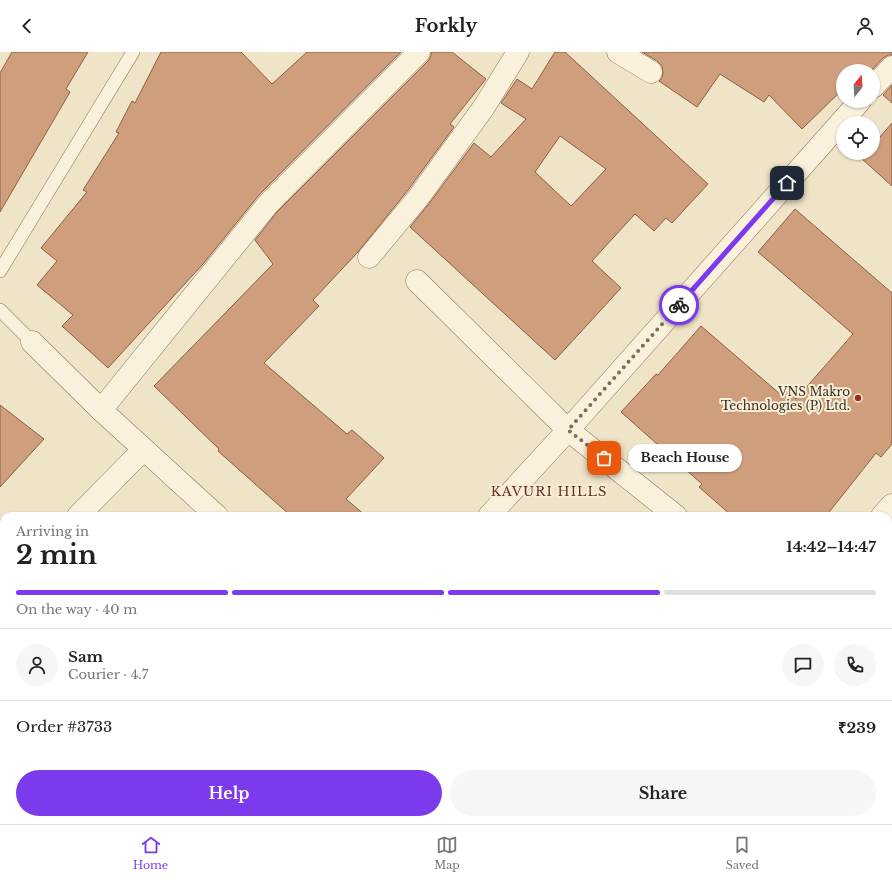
<!DOCTYPE html>
<html lang="en">
<head>
<meta charset="utf-8">
<style>
	:root { --surface:#fff; --page:#f6f6f6; --text:#222; --muted:#767676; --line:#e0e0e0; --accent:#7c3aed }
	body { margin:0; font-family:"Libre Baskerville",serif; background:var(--page); color:var(--text); height:100vh; display:flex; flex-direction:column; font-size:15px; white-space:nowrap }
	* { box-sizing:border-box; margin:0 }
	p { font-size:13px; color:var(--muted) }
	.icon { flex:none; width:22px; height:22px; fill:none; stroke:currentColor; stroke-width:2; stroke-linecap:round; stroke-linejoin:round }
	.map { position:relative; flex:1; overflow:hidden }
	.panel { position:absolute; left:0px; top:460px; width:892px; height:312px; display:flex; flex-direction:column; background:var(--surface); border-radius:12px 12px 0 0; box-shadow:0 1px 3px #0004 }
	.panel>* { flex:none }
	.needle { width:26px; rotate:18deg }
	.controls { position:absolute; left:836px; top:12px; display:grid; gap:8px }
	.controls a { display:grid; place-items:center; width:44px; height:44px; border-radius:50%; background:var(--surface); box-shadow:0 1px 3px #0004; font-size:20px }
	.pin { position:absolute; display:grid; place-items:center; width:34px; height:34px; color:#fff; margin:-17px; border-radius:8px; box-shadow:0 2px 6px #0006 }
	.courier { position:absolute; display:grid; place-items:center; width:40px; height:40px; margin:-20px; border:3px solid #7c3aed; border-radius:50%; background:#fff; color:#222; box-shadow:0 1px 5px #0007 }
	.bubble { position:absolute; height:28px; border-radius:14px; background:var(--surface); box-shadow:0 1px 3px #0004; font-size:13px; font-weight:700; line-height:28px; text-align:center }
	.summary em { font-style:normal; font-weight:700 }
	.summary div { display:flex; flex-direction:column-reverse }
	.summary { display:flex; align-items:center; justify-content:space-between; height:68px; padding:0 16px }
	h1 { font-size:26px; font-weight:700; line-height:30px }
	.bar { display:grid; grid-template-columns:repeat(4,1fr); gap:6px 4px; align-content:center; height:48px; padding:0 16px }
	.bar i { height:5px; border-radius:3px; background:var(--line) }
	.bar .selected { background:var(--accent) }
	.bar p { grid-column:span 4 }
	.line { display:flex; align-items:center; gap:10px; padding:0 16px; border-top:1px solid var(--line) }
	.line div { flex:1 }
	.round { display:grid; place-items:center; flex:none; width:42px; height:42px; border-radius:21px; background:var(--page) }
	.button { display:flex; gap:8px; margin-top:auto; padding:8px 16px }
	.button a { flex:1; height:46px; border-radius:24px; background:var(--accent); color:#fff; font-size:16px; font-weight:700; line-height:46px; text-align:center }
	.button a+a { background:var(--page); color:var(--text) }
	header { display:flex; justify-content:space-between; align-items:center; height:52px; padding:0 16px; background:var(--surface); font-size:18px; font-weight:700 }
	.dock { display:flex; justify-content:space-around; align-items:center; height:56px; border-top:1px solid var(--line); background:var(--surface); font-size:11px; color:var(--muted) }
	.dock a { display:grid; justify-items:center; gap:2px }
	.dock .selected { color:var(--accent) }
	.map>svg:first-child { display:block }
	.building { fill:#cf9f7d; stroke:#8d5f41; fill-rule:evenodd }
	.lines { fill:none; stroke-linecap:round; stroke-linejoin:round }
	.lane-casing { stroke:#8d765c; stroke-width:14 }
	.street-casing { stroke:#8d765c; stroke-width:23 }
	.lane { stroke:#faf1dc; stroke-width:13 }
	.street { stroke:#faf1dc; stroke-width:22 }
	.done { stroke:#7c6e5b; stroke-width:4; stroke-dasharray:0 7.2 }
	.route { stroke:#7c3aed; stroke-width:5 }
	.poi-dot { fill:#9e2a2b; stroke:#f7eed8; stroke-width:1.5 }
	.labels { text-anchor:middle; dominant-baseline:central; stroke-width:4; stroke-linejoin:round; paint-order:stroke }
	.poi-label { font-size:12px; fill:#3d2e20; stroke:#f7eed8; text-anchor:end }
	.neighbourhood-label { font-size:13px; letter-spacing:1px; fill:#6b2e1e; stroke:#f7eed8 }
</style>
</head>
<body>
<header><svg class="icon" aria-label="back" viewBox="0 0 24 24"><path d="M15 5l-7 7 7 7"/></svg>Forkly<svg class="icon" aria-label="person" viewBox="0 0 24 24"><circle cx="12" cy="8" r="4"/><path d="M4 21q1-7 8-7t8 7"/></svg></header>
<div class="map">
<svg width="892" height="772" viewBox="0 0 892 772">
	<rect width="100%" height="100%" fill="#f0e4c8"/>
	<!-- building -->
	<g class="building">
		<polygon points="12,0 88,0 66,37 70,40 0,160 0,21"/>
		<polygon points="161,0 241,0 272,32 307,0 401,0 259,143 203,212 108,316 62,274 73,263 37,233 57,209 41,196 87,140 83,138 119,81 116,80 132,49 135,51"/>
		<polygon points="431,0 452,0 486,27 450,72 454,75 408,138 358,200 313,248 319,254 264,311 347,382 352,378 384,406 346,447 366,464 291,464 218,399 219,397 154,334 273,212 255,188 277,160 428,9 431,4"/>
		<path d="M555,0H565L708,132L672,171L666,166L654,179L635,162L592,209L621,236L555,308L410,175L428,153L474,91L491,105L526,67L501,51L517,27L532,37ZM560,84L606,117L571,154L535,120Z"/>
		<polygon points="642,0 892,0 892,3 888,3 883,6 871,19 843,19 843,37 802,77 769,43 764,50 720,22 697,55 659,29 662,26 663,21 662,14 657,9"/>
		<polygon points="892,33 892,51 883,43"/>
		<polygon points="892,71 892,134 861,106 866,101 873,101 873,93"/>
		<polygon points="795,157 892,241 892,392 881,405 876,401 826,464 732,464 699,435 702,432 621,360 656,322 658,323 701,274 780,342 784,337 796,347 853,282 758,200"/>
		<polygon points="0,353 44,387 0,435"/>
	</g>
	<g class="lines">
		<!-- lane casing -->
		<g class="lane-casing">
			<g id="lane">
				<polyline points="0,219 133,0"/>
				<polyline points="0,258 32,290"/>
			</g>
		</g>
		<!-- street casing -->
		<g class="street-casing">
			<g id="street">
				<polyline points="618,0 651,20"/>
				<polyline points="873,35 892,15"/>
				<polyline points="369,205 418,146 484,55 518,0"/>
				<polyline points="417,229 568,378 676,464"/>
				<polyline points="32,290 101,358 217,464"/>
				<polyline points="101,358 268,152 419,0"/>
				<polyline points="78,464 143,398"/>
				<polyline points="489,464 568,378 860,49"/>
				<polyline points="882,464 892,453"/>
				<polyline points="0,542 4,538"/>
				<polyline points="888,645 892,649"/>
				<polyline points="0,681 4,685"/>
				<polyline points="85,768 89,772"/>
				<polyline points="557,768 562,772"/>
			</g>
		</g>
		<!-- lane -->
		<use href="#lane" class="lane"/>
		<!-- street -->
		<use href="#street" class="street"/>
	</g>
	<g class="lines">
		<!-- done -->
		<polyline class="done" points="604,406 568,378 679,253"/>
		<!-- route -->
		<polyline class="route" points="679,253 787,131"/>
	</g>
	<!-- markers -->
	<circle class="poi-dot" cx="858" cy="346" r="4"/>
	<g class="labels">
		<!-- poi labels -->
		<g class="poi-label">
			<text x="850" y="339">VNS Makro<tspan x="850" dy="14">Technologies (P) Ltd.</tspan></text>
		</g>
		<!-- neighbourhood labels -->
		<g class="neighbourhood-label">
			<text x="549" y="439">KAVURI HILLS</text>
		</g>
	</g>
</svg>
<div class="controls">
<a><svg class="needle" viewBox="-14 -14 28 28"><path d="M0-13l5 13h-10z" fill="#e53935"/><path d="M0 13l5-13h-10z" fill="#767676"/></svg></a>
<a><svg class="icon" aria-label="locate" viewBox="0 0 24 24"><circle cx="12" cy="12" r="6"/><path d="M12 2v4M12 18v4M2 12h4M18 12h4"/></svg></a>
</div>
<div class="pin" style="left:604px;top:406px;background:#ea580c"><svg class="icon" aria-label="bag" viewBox="0 0 24 24"><path d="M5 8h14l-1 12H6zM9 8a3 3 0 0 1 6 0"/></svg></div>
<div class="pin" style="left:787px;top:131px;background:#1f2937"><svg class="icon" aria-label="home" viewBox="0 0 24 24"><path d="M3 11l9-7 9 7M6 9v11h12V9"/></svg></div>
<div class="courier" style="left:679px;top:253px"><svg class="icon" aria-label="bike" viewBox="0 0 24 24"><circle cx="6" cy="16" r="4"/><circle cx="18" cy="16" r="4"/><path d="M6 16l4-8h5l3 8M10 8l3 8H6M13 5h3"/></svg></div>
<div class="bubble" style="left:628px;top:392px;width:114px">Beach House</div>
<section class="panel">
<div class="summary"><div><h1>2 min</h1><p>Arriving in</p></div><em>14:42–14:47</em></div>
<div class="bar"><i class="selected"></i><i class="selected"></i><i class="selected"></i><i></i><p>On the way · 40 m</p></div>
<div class="line" style="height:72px"><a class="round"><svg class="icon" aria-label="person" viewBox="0 0 24 24"><circle cx="12" cy="8" r="4"/><path d="M4 21q1-7 8-7t8 7"/></svg></a><div><b>Sam</b><p>Courier · 4.7</p></div><a class="round"><svg class="icon" aria-label="chat" viewBox="0 0 24 24"><path d="M4 5h16v11H9l-5 4z"/></svg></a><a class="round"><svg class="icon" aria-label="phone" viewBox="0 0 24 24"><path d="M5 4h4l2 5-3 2q2 4 5 5l2-3 5 2v4C11 20 4 13 5 4z"/></svg></a></div>
<div class="line" style="height:52px"><div>Order #3733</div><b>₹239</b></div>
<div class="button"><a>Help</a><a>Share</a></div>
</section>
</div>
<nav class="dock">
<a class="selected"><svg class="icon" aria-label="home" viewBox="0 0 24 24"><path d="M3 11l9-7 9 7M6 9v11h12V9"/></svg>Home</a>
<a><svg class="icon" aria-label="map" viewBox="0 0 24 24"><path d="M3 6l6-2 6 2 6-2v14l-6 2-6-2-6 2zM9 4v14M15 6v14"/></svg>Map</a>
<a><svg class="icon" aria-label="saved" viewBox="0 0 24 24"><path d="M7 4h10v16l-5-4-5 4z"/></svg>Saved</a>
</nav>
</body>
</html>
